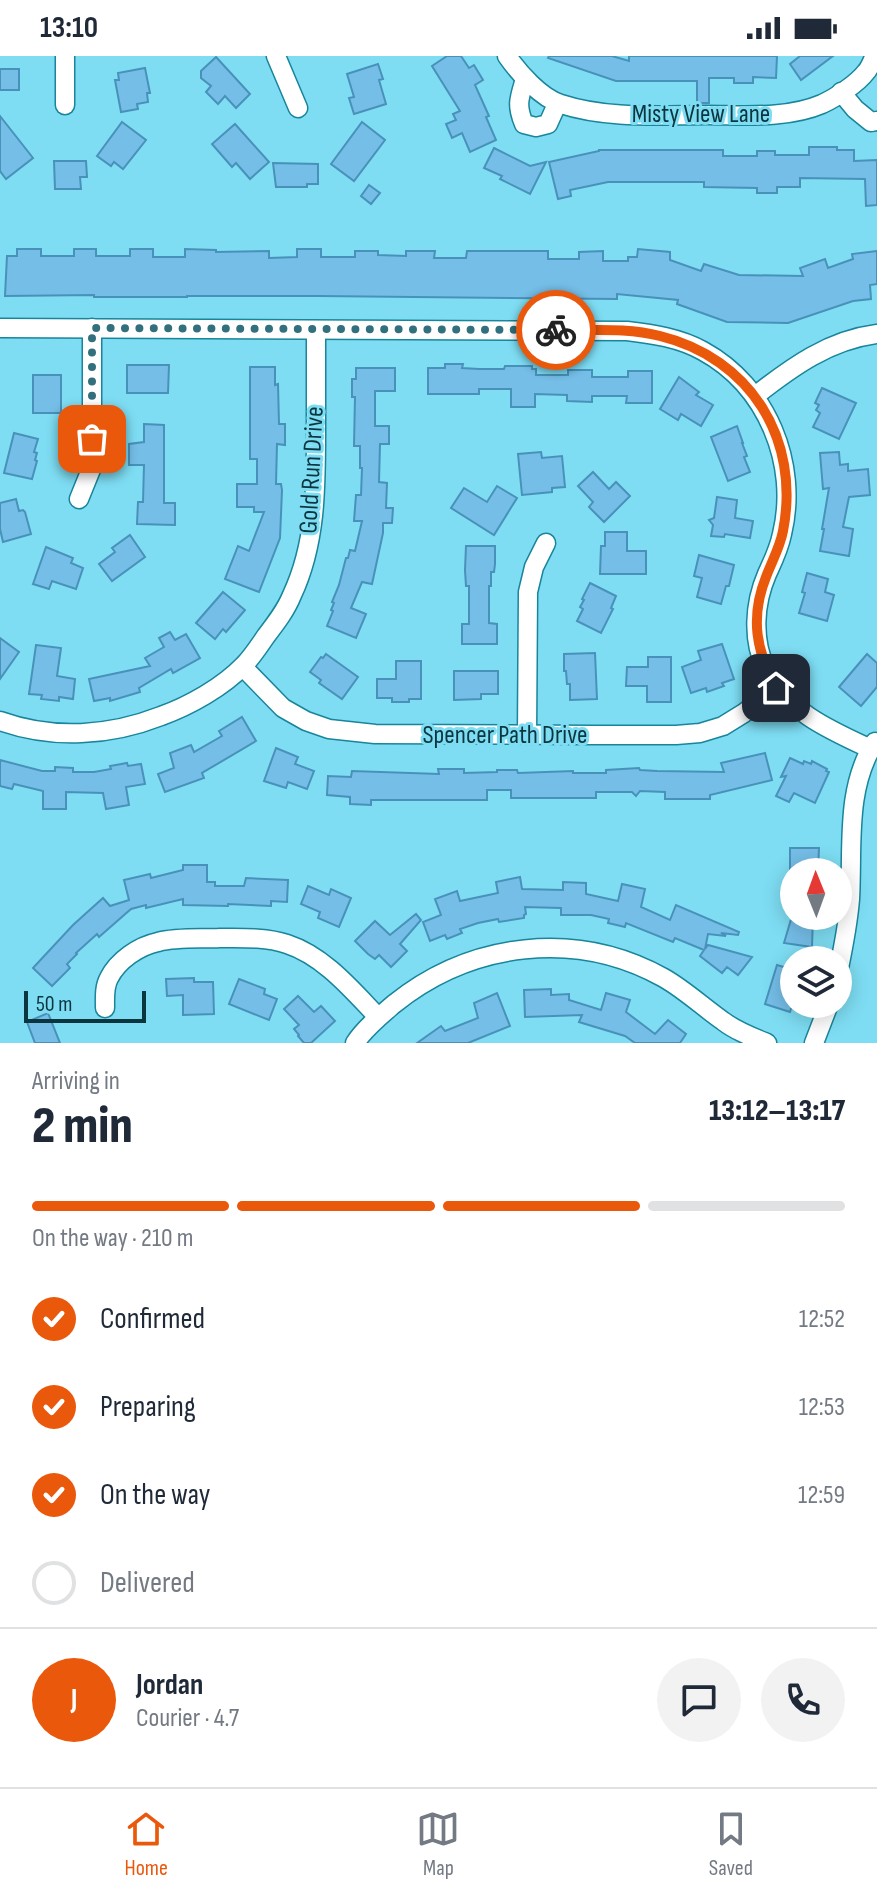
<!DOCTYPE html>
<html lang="en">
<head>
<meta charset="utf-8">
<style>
	:root { --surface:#fff; --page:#f2f2f3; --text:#1f2937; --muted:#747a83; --line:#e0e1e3; --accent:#ea580c }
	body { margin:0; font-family:"Sofia Sans Condensed",sans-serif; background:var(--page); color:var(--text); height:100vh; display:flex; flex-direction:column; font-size:30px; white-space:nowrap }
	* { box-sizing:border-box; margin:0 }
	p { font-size:26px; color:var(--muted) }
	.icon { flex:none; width:44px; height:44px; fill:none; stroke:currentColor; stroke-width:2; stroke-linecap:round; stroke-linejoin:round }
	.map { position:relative; height:987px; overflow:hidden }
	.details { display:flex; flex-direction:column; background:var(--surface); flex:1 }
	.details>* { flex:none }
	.needle { width:52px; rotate:359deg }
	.controls { position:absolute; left:780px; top:802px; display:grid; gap:16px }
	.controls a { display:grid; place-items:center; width:72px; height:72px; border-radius:50%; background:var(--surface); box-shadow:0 4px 20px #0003; font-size:40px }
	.scale { position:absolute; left:24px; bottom:20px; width:122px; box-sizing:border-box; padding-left:8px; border:4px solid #0b363f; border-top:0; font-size:22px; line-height:28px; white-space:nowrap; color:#0b363f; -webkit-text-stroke:6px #7eddf3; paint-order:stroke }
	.pin { position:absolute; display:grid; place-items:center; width:68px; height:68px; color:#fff; margin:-34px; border-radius:16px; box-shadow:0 4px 12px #0006 }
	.courier { position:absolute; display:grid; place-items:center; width:80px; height:80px; margin:-40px; border:6px solid #ea580c; border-radius:50%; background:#fff; color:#222; box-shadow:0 2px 10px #0007 }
	.overview em { font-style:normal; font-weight:800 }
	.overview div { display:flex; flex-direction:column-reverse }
	.overview { display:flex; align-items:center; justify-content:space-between; height:136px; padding:0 32px }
	h1 { font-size:52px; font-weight:800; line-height:60px }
	.bar { display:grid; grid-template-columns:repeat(4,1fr); gap:12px 8px; align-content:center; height:96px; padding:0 32px }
	.bar i { height:10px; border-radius:6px; background:var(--line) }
	.bar .active { background:var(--accent) }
	.bar p { grid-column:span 4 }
	.line { display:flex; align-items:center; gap:20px; padding:0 32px; border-top:2px solid var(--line) }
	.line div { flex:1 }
	.round { display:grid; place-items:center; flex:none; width:84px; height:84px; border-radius:42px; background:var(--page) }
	ol { padding:0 32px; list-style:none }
	li { display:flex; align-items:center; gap:24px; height:88px }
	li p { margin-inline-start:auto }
	li .icon { padding:8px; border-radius:50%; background:var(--accent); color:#fff; stroke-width:4 }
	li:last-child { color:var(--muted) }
	li i { width:44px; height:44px; border:4px solid var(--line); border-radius:50% }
	.status { display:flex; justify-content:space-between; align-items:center; height:56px; padding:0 40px; background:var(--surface); direction:ltr }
	.status svg { height:22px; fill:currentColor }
	.menu { display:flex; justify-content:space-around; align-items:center; height:112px; border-top:2px solid var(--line); background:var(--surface); font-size:22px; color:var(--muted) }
	.menu a { display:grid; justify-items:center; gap:4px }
	.menu .active { color:var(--accent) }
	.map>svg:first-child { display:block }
	.building { fill:#75bee8; stroke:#4892ba; stroke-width:2 }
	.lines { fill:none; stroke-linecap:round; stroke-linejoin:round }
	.street-casing { stroke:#18859a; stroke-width:21 }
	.street { stroke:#fff; stroke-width:18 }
	.done { stroke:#33707e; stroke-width:8; stroke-dasharray:0 14.4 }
	.route { stroke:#ea580c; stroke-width:10 }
	.labels { text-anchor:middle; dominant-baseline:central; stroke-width:6; stroke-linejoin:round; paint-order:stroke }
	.street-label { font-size:26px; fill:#0b363f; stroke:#7eddf3 }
</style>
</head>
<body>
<div class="status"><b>13:10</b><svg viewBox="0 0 49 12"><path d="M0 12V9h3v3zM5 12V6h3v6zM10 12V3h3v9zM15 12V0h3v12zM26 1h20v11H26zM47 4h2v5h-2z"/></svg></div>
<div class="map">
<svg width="877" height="987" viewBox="0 0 877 987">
	<rect width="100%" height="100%" fill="#7eddf3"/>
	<!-- building -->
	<g class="building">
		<polygon points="447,0 461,0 469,12 474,9 483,24 475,29 489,60 486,61 496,84 470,96 462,77 452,82 446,68 456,64 453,58 460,55 432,10"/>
		<polygon points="549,0 612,0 629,5 629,0 777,0 776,22 753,21 753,27 734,27 734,22 709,22 709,47 697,47 697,25 616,25 548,2"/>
		<polygon points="800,0 833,0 801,24 790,8"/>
		<polygon points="216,1 250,38 236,52 225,40 218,48 206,36 211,30 201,22 201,15"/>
		<polygon points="378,8 383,23 379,24 386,48 354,58 349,42 354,41 347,18"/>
		<polygon points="145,12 150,37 147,37 148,46 137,48 138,53 121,56 115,24 119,24 118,17"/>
		<rect x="0" y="13" width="19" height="21"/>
		<polygon points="0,60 33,102 6,123 0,115"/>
		<polygon points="122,66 146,84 123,113 114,106 111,110 97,100"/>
		<polygon points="362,66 385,84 354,125 331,108"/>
		<polygon points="235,68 269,106 250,123 236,107 232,111 212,88"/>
		<polygon points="809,91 837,91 837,94 854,94 854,105 877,104 877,149 866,150 865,123 800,122 800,131 777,131 777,137 757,137 757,132 704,131 704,126 608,126 570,134 571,140 558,143 549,106 599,95 599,94 723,94 723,100 757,100 757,95 775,95 775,99 809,99"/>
		<polygon points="494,92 530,110 546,106 530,138 500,123 502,120 484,112"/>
		<polygon points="54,105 86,105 87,121 80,121 81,133 55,133"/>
		<polygon points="273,107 318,108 318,128 307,128 307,131 276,131"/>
		<polygon points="369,129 380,137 371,148 361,140"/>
		<polygon points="17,193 41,193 41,200 74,200 74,193 96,193 96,200 130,200 130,193 153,193 153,201 185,201 185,193 216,194 216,196 269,195 269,202 297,201 297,193 321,193 321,201 355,201 355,195 378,195 378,199 406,200 406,195 435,195 434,202 466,202 467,195 548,195 548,203 579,203 579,196 603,195 603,205 628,205 628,201 637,201 638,193 670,196 670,204 701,215 704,208 739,219 803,220 800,212 825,203 828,212 853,203 852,198 877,195 877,228 870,229 871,243 853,245 788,267 727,266 677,248 678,244 617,238 617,243 319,240 187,240 187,241 94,241 94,239 5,240 7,200 17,200"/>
		<polygon points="445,308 463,308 462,312 479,313 504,313 505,310 532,310 532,313 536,313 536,319 568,319 568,314 592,314 592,321 628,321 628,315 652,315 652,347 626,347 627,340 592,340 592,346 567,345 567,339 535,338 535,351 511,351 511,333 479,333 479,338 428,338 428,312 445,312"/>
		<polygon points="127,309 169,309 168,337 127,337"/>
		<polygon points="250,311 275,311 275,329 278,328 279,368 285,368 285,389 277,388 276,428 281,428 282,434 280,482 259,536 225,523 238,490 249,495 264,456 254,456 254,451 237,451 237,428 257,428 257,403 250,403"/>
		<polygon points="356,312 395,312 395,335 375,335 375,370 389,370 389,388 380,388 379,426 387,427 386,452 393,452 392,467 383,467 383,477 372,528 362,526 351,552 366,558 356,582 327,570 333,555 331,554 334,547 332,546 339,529 346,502 348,502 350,494 355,495 362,465 354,465 356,439 361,439 362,412 360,412 360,390 354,390 355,341 352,341 352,323 356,323"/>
		<rect x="33" y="319" width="28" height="38"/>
		<polygon points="679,321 699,336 696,339 713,349 701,370 681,358 678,364 660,353"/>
		<polygon points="822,332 856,347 839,383 813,371 820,357 816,354 819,349 815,347"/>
		<polygon points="144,368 164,369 164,447 175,447 175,469 137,468 138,446 143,446 144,409 129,409 129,388 144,386"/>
		<polygon points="737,370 743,387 742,387 747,400 744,401 750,416 728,425 711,381"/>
		<polygon points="14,377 38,383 34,396 37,397 35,404 37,405 32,423 4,417"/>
		<polygon points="541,396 542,402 562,400 565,431 552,432 552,436 522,439 518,398"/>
		<polygon points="839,396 840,409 848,408 848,415 868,413 870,439 849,441 843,471 853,473 849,500 820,495 824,473 822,473 829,432 823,433 820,397"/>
		<polygon points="593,416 609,433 616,426 630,440 604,466 589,451 593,446 578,430"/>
		<polygon points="497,430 517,442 494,479 451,452 464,432 487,446"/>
		<polygon points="717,441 737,444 735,462 753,465 750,482 725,478 724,481 711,480 713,469 709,464 714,462"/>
		<polygon points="16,443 19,455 23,454 25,456 31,478 3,486 0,473 0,447"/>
		<polygon points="605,476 627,476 627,495 646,495 646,518 600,518 601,490 605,490"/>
		<polygon points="130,479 145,501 112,525 99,508 115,496 112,492"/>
		<polygon points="466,490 495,490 495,508 494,516 491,516 491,530 489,530 489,567 497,568 497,588 462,588 462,568 469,568 469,530 466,530 465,514"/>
		<polygon points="46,491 73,502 71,507 83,512 76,533 52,525 49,533 33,528"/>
		<polygon points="699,499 734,509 729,530 726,530 721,548 697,541 702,522 694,520"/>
		<polygon points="807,517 828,523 825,536 834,539 827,565 799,557 805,537 802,536"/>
		<polygon points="590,527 616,540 611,552 613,553 601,577 577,565 583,553 580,551 584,544 582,543"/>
		<polygon points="223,536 245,554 226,576 223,573 215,583 196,567"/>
		<polygon points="170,576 175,584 186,578 200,602 173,617 171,613 139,632 140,636 110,645 110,642 94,645 89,623 150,610 145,602 164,591 159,582"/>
		<polygon points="0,582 19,596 0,623"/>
		<polygon points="722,588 734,623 722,627 724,630 707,636 706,632 691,637 682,611 701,604 698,595"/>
		<polygon points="36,589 61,592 57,620 75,623 73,643 59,641 59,645 41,643 42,639 29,638"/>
		<polygon points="595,597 597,643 570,644 570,628 567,628 566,615 564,615 564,598"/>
		<polygon points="326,598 358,621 342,643 319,627 321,624 310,616 321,601 323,602"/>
		<polygon points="867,598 877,607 877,631 861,650 839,631"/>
		<polygon points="648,601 671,601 671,646 647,646 647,630 626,630 627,611 648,611"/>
		<polygon points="396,605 421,605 421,643 409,643 409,646 392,646 392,642 377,642 377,623 396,623"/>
		<polygon points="454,615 498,615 498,638 481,638 481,643 454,644"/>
		<polygon points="242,661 256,685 202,717 204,722 165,736 158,718 174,712 170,697 191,689 194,696 222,680 219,675"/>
		<polygon points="276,692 298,701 295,708 314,715 307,733 288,726 286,732 264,725"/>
		<polygon points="765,697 772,724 710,739 710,743 665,743 665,736 640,735 636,740 632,736 596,736 596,742 511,742 511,734 487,734 487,744 371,744 371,749 350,748 350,741 327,739 328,720 351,721 352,715 439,718 438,713 464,713 464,717 497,716 497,714 517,714 518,717 573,715 573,717 606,717 606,714 639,712 640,714 657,715 724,716 721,707"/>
		<polygon points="790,702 803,708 804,705 811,708 812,705 827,713 826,715 829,716 815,747 794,737 789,746 776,740 786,720 781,721"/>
		<polygon points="0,704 42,715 55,715 55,711 73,712 73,716 94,716 111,713 110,710 127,707 128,710 141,708 145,728 126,731 129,749 106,753 103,737 66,736 66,753 43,753 43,735 14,728 12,733 0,730"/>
		<polygon points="790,792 819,792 818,814 816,816 790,816"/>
		<polygon points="183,809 207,809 207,826 215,826 215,830 244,830 246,822 288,824 287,846 271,845 271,850 228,848 228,850 183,849 183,843 146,852 146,849 131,853 99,881 97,878 76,897 77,898 67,908 70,912 52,930 33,912 73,869 103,842 110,850 129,844 124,824 150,818 151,822 183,814"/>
		<polygon points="520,821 522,833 563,834 563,826 586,827 586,838 618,845 622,828 645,833 641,851 670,864 676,849 739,876 738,879 721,877 726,880 708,878 705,893 708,889 752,901 738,919 727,911 722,917 700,900 704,894 675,882 673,886 626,867 625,871 608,867 609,863 591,859 561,859 561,852 525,851 526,858 524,859 524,862 499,866 498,863 478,867 460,873 462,877 447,883 445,879 430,885 423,866 441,859 435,843 457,835 460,845 498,837 496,826"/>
		<polygon points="308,830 329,839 331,833 351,842 339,871 318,862 320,856 301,848"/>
		<polygon points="416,858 421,864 400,888 407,895 391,911 379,899 375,903 368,898 355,885 375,865 390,879"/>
		<polygon points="792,860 813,860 812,891 784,887"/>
		<polygon points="777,909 794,914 794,942 790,956 765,948"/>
		<polygon points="194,922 194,926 213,926 214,958 183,959 183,939 167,940 166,923"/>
		<polygon points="239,923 265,933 264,938 277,943 269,964 229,948"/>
		<polygon points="551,933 551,939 569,938 569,944 601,954 606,937 630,944 626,956 655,978 668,964 686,978 680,987 635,987 625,980 579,966 582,959 525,961 524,934"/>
		<polygon points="497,937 510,970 468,987 417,987 441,970 445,975 478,962 474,947"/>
		<polygon points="298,940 314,956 321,950 335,965 311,987 304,987 298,980 299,979 294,973 299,969 284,953"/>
		<polygon points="48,957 60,987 35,987 27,966"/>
	</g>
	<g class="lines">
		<!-- street casing -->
		<g class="street-casing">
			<g id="street">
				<polyline points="65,0 65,49"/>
				<polyline points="276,0 298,52"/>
				<path d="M507,0C519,17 541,42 561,48C607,63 658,59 707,59C744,59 787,63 822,48C835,42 857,28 866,16C870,12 872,5 875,0"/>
				<path d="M525,23C519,43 516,49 524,68L536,71L548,68L557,48"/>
				<polyline points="841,36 855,53 871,66 877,65"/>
				<path d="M0,272L627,275C653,278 680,282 703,295C767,330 799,408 782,478C779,493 773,505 767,518C754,548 752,584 766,613C787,656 830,674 871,693"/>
				<path d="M755,340C792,311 829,284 877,278"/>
				<polyline points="79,443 92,411 92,272"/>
				<polyline points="243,611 283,652 306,665 329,673 375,678 594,679 676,679 700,677 723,670 744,657 776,632"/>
				<path d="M0,665C53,684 110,680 161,660C189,650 223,631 244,609C252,601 259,590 266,580C276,567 286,554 292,539C316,488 316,432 316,377C316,343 316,308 316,274"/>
				<polyline points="527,679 528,536 534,511 546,487"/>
				<path d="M838,917C843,893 848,868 850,843C853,791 845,732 875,686"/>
				<path d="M105,952C105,942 104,931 109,922C118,904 139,890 158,886C177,881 200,883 220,882C242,882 266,881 287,888C324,900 352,934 378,961"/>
				<path d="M355,987C365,972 380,960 394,948C471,886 576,873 664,922C685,934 703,951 723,965C736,975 752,981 767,987"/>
				<polyline points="814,987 829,948"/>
			</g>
		</g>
		<!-- street -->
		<use href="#street" class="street"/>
	</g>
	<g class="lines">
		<!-- done -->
		<polyline class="done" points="92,383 92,272 556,274"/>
		<!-- route -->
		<path class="route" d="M556,274C590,275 626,271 660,280C750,302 801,383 783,475C780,491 772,505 766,521C750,561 756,595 776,632"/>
	</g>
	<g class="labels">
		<!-- street labels -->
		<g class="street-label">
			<text x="701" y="58">Misty View Lane</text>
			<text transform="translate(312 414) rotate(-87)">Gold Run Drive</text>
			<text x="505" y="679">Spencer Path Drive</text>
		</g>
	</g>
</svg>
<div class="controls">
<a><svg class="needle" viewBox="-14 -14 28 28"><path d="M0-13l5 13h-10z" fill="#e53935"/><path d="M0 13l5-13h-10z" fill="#747a83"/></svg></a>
<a><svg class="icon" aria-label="layers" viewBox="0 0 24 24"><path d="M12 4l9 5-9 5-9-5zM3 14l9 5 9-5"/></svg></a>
</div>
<div class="scale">50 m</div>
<div class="pin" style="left:92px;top:383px;background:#ea580c"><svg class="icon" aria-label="bag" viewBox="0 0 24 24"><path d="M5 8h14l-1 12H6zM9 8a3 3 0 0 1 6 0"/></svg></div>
<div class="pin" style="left:776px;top:632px;background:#1f2937"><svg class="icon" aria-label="home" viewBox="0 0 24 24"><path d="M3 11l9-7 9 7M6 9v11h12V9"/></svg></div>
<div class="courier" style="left:556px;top:274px"><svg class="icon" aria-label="bike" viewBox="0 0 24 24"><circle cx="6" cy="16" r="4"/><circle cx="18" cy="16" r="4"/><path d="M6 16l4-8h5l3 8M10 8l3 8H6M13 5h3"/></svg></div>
</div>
<section class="details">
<div class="overview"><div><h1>2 min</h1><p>Arriving in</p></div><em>13:12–13:17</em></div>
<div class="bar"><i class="active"></i><i class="active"></i><i class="active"></i><i></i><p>On the way · 210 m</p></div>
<ol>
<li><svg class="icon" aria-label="check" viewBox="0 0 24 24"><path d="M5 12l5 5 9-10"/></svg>Confirmed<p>12:52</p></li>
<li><svg class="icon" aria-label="check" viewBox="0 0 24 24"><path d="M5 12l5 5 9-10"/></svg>Preparing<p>12:53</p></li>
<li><svg class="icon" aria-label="check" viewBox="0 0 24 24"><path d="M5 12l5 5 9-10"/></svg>On the way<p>12:59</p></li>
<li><i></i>Delivered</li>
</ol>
<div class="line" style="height:144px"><b class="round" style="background:var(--accent);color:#fff">J</b><div><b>Jordan</b><p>Courier · 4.7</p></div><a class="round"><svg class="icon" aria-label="chat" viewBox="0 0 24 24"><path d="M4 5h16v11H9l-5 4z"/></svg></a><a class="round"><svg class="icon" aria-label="phone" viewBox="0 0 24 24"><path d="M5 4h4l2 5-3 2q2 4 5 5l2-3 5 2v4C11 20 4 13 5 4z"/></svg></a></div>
</section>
<nav class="menu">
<a class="active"><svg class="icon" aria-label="home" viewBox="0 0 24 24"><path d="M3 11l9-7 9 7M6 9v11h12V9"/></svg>Home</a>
<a><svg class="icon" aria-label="map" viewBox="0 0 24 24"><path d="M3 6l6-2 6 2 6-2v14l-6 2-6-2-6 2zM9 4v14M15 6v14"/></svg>Map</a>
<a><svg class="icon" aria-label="saved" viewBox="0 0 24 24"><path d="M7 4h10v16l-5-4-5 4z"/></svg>Saved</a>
</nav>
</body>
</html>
